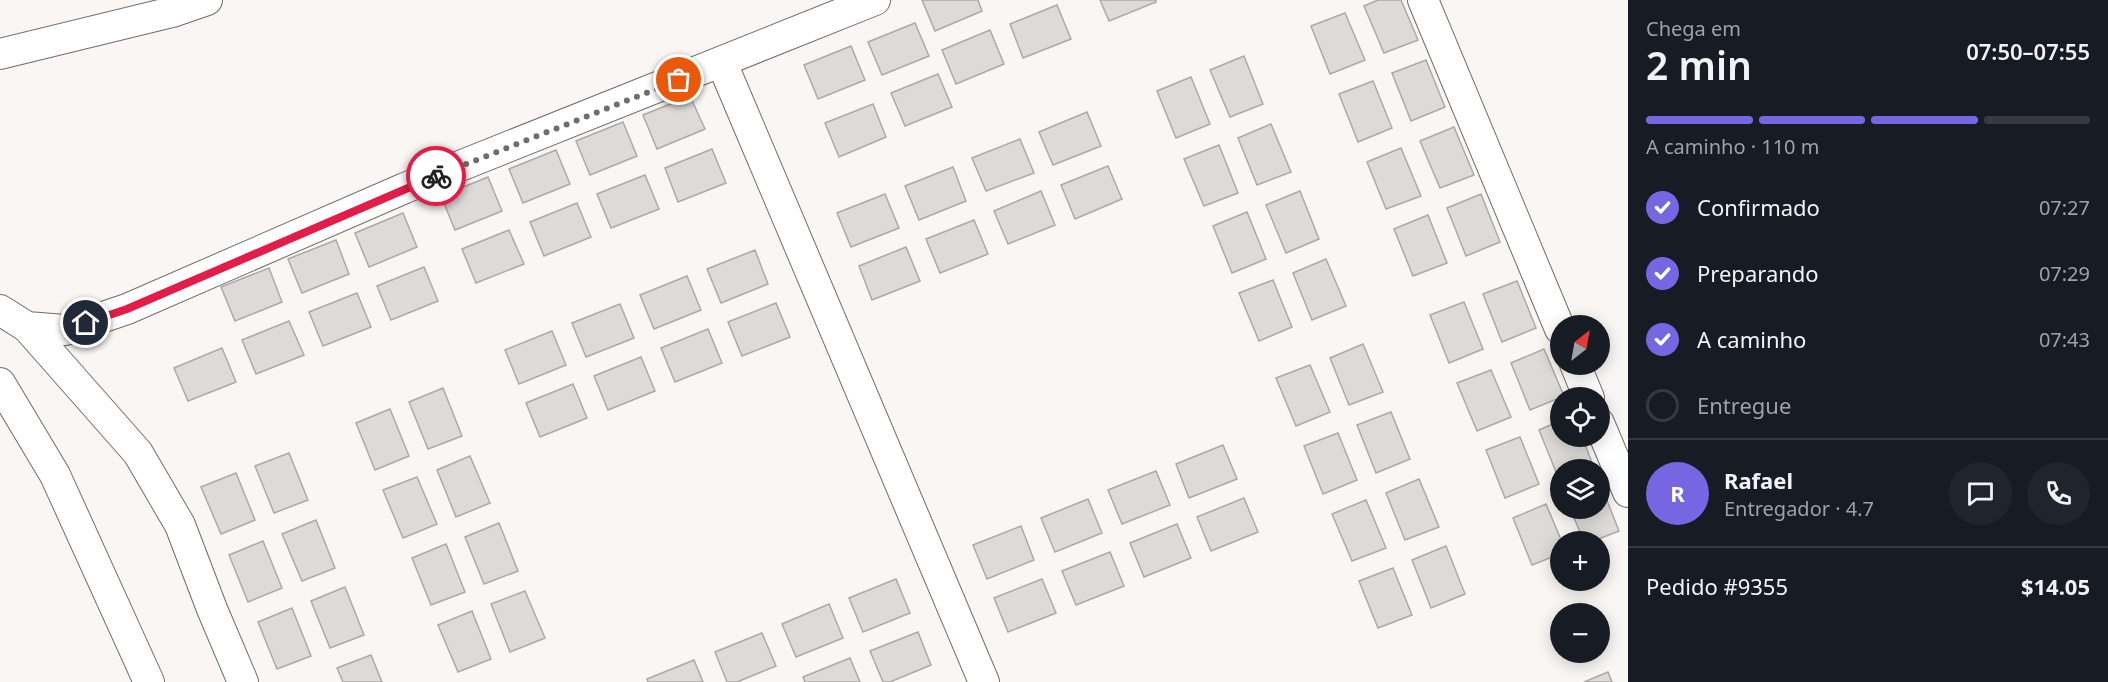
<!DOCTYPE html>
<html lang="pt">
<head>
<meta charset="utf-8">
<style>
	:root { --surface:#171b24; --page:#20242c; --text:#f1f3f6; --muted:#9ea1a6; --line:#363941; --accent:#7766e1 }
	body { margin:0; font-family:"Noto Sans",sans-serif; background:var(--page); color:var(--text); height:100vh; display:flex; flex-direction:column; font-size:22px; white-space:nowrap }
	* { box-sizing:border-box; margin:0 }
	p { font-size:20px; color:var(--muted) }
	.icon { flex:none; width:33px; height:33px; fill:none; stroke:currentColor; stroke-width:2; stroke-linecap:round; stroke-linejoin:round }
	.map { position:relative; flex:1; overflow:hidden }
	.drawer { display:flex; flex-direction:column; background:var(--surface); width:480px }
	.drawer>* { flex:none }
	.needle { width:39px; rotate:31deg }
	.buttons { position:absolute; left:1550px; top:315px; display:grid; gap:12px }
	.buttons a { display:grid; place-items:center; width:60px; height:60px; border-radius:50%; background:var(--surface); box-shadow:0 3px 15px #0003; font-size:30px }
	.pin { position:absolute; display:grid; place-items:center; width:51px; height:51px; color:#fff; margin:-26px; border:3px solid #fff; border-radius:50%; box-shadow:0 2px 6px #0007 }
	.courier { position:absolute; display:grid; place-items:center; width:60px; height:60px; margin:-30px; border:4px solid #e11d48; border-radius:50%; background:#fff; color:#222; box-shadow:0 2px 8px #0007 }
	.summary em { font-style:normal; font-weight:600 }
	.summary div { display:flex; flex-direction:column-reverse }
	.summary { display:flex; align-items:center; justify-content:space-between; height:102px; padding:0 18px }
	h1 { font-size:39px; font-weight:600; line-height:45px }
	.bar { display:grid; grid-template-columns:repeat(4,1fr); gap:9px 6px; align-content:center; height:72px; padding:0 18px }
	.bar i { height:8px; border-radius:4px; background:var(--line) }
	.bar .current { background:var(--accent) }
	.bar p { grid-column:span 4 }
	.line { display:flex; align-items:center; gap:15px; padding:0 18px; border-top:2px solid var(--line) }
	.line div { flex:1 }
	.round { display:grid; place-items:center; flex:none; width:63px; height:63px; border-radius:32px; background:var(--page) }
	ol { padding:0 18px; list-style:none }
	li { display:flex; align-items:center; gap:18px; height:66px }
	li p { margin-inline-start:auto }
	li .icon { padding:6px; border-radius:50%; background:var(--accent); color:#fff; stroke-width:4 }
	li:last-child { color:var(--muted) }
	li i { width:33px; height:33px; border:3px solid var(--line); border-radius:50% }
	main { display:flex; flex:1; min-height:0 }
	.map>svg:first-child { display:block }
	.building { fill:#dddbd7; stroke:#aca9a6; stroke-width:1.5 }
	.lines { fill:none; stroke-linecap:round; stroke-linejoin:round }
	.minor-casing { stroke:#6f6d6a; stroke-width:32 }
	.minor { stroke:#fff; stroke-width:30 }
	.done { stroke:#706e6c; stroke-width:6; stroke-dasharray:0 10.8 }
	.route { stroke:#e11d48; stroke-width:8 }
</style>
</head>
<body>
<main>
<div class="map">
<svg width="1628" height="682" viewBox="0 0 1628 682">
	<rect width="100%" height="100%" fill="#f9f6f3"/>
	<!-- building -->
	<g class="building">
		<polygon points="922,0 978,0 982,11 935,31"/>
		<polygon points="1100,0 1156,0 1156,2 1109,21"/>
		<polygon points="1378,0 1401,0 1418,40 1384,53 1364,6"/>
		<polygon points="1057,5 1071,39 1023,58 1010,24"/>
		<polygon points="1345,13 1365,60 1330,74 1311,26"/>
		<polygon points="915,23 929,56 882,75 868,42"/>
		<polygon points="990,30 1004,64 956,84 942,50"/>
		<polygon points="851,46 865,80 818,99 804,65"/>
		<polygon points="1244,56 1263,104 1230,117 1210,70"/>
		<polygon points="1426,60 1445,107 1411,121 1392,73"/>
		<polygon points="938,74 952,107 905,126 891,93"/>
		<polygon points="1191,77 1210,124 1176,138 1157,91"/>
		<polygon points="1373,81 1392,128 1358,142 1339,94"/>
		<polygon points="690,96 705,129 657,149 643,115"/>
		<polygon points="873,104 886,137 839,157 825,123"/>
		<polygon points="1087,112 1101,146 1053,165 1039,132"/>
		<polygon points="623,122 637,156 590,175 576,141"/>
		<polygon points="1271,124 1291,172 1257,185 1238,138"/>
		<polygon points="1454,127 1474,175 1440,188 1420,141"/>
		<polygon points="1020,139 1034,173 986,191 972,158"/>
		<polygon points="1219,145 1238,193 1204,206 1184,159"/>
		<polygon points="1401,148 1421,196 1386,209 1367,162"/>
		<polygon points="712,149 726,183 678,202 665,168"/>
		<polygon points="556,150 570,184 523,203 509,169"/>
		<polygon points="1108,166 1122,199 1075,219 1061,185"/>
		<polygon points="953,167 966,201 919,220 905,186"/>
		<polygon points="645,175 659,209 611,228 597,194"/>
		<polygon points="488,177 502,211 455,230 441,196"/>
		<polygon points="1041,191 1055,225 1008,244 994,211"/>
		<polygon points="1300,191 1319,239 1286,253 1266,205"/>
		<polygon points="885,194 899,228 851,247 837,213"/>
		<polygon points="1481,194 1500,242 1466,256 1447,208"/>
		<polygon points="577,203 591,237 544,256 530,222"/>
		<polygon points="1247,212 1266,259 1232,273 1213,226"/>
		<polygon points="403,213 417,247 369,267 355,233"/>
		<polygon points="1428,215 1447,263 1413,276 1394,229"/>
		<polygon points="974,220 988,254 940,273 926,239"/>
		<polygon points="509,230 524,264 476,283 462,249"/>
		<polygon points="336,240 349,274 302,293 288,259"/>
		<polygon points="906,247 920,281 872,300 859,266"/>
		<polygon points="755,250 768,284 721,303 707,269"/>
		<polygon points="1326,259 1346,306 1312,320 1293,273"/>
		<polygon points="424,267 438,301 391,320 377,286"/>
		<polygon points="269,268 282,302 235,321 221,287"/>
		<polygon points="687,276 701,310 654,329 640,295"/>
		<polygon points="1273,280 1292,327 1259,341 1239,293"/>
		<polygon points="1517,281 1536,328 1502,342 1483,294"/>
		<polygon points="357,293 371,327 323,346 309,312"/>
		<polygon points="1464,302 1483,349 1449,363 1430,315"/>
		<polygon points="776,303 790,337 742,356 728,322"/>
		<polygon points="620,304 634,338 586,357 572,323"/>
		<polygon points="289,321 304,355 256,374 242,340"/>
		<polygon points="708,329 722,363 675,382 661,348"/>
		<polygon points="552,331 566,365 519,384 505,350"/>
		<polygon points="1363,344 1383,392 1349,405 1330,358"/>
		<polygon points="222,348 236,382 188,401 174,368"/>
		<polygon points="1544,349 1564,396 1530,410 1511,363"/>
		<polygon points="641,357 655,391 608,410 594,376"/>
		<polygon points="1310,365 1330,412 1296,426 1276,378"/>
		<polygon points="1491,370 1511,417 1477,431 1457,383"/>
		<polygon points="573,384 587,418 540,437 526,403"/>
		<polygon points="443,388 462,436 428,449 409,402"/>
		<polygon points="390,409 409,456 375,470 356,423"/>
		<polygon points="1391,412 1410,459 1376,473 1357,425"/>
		<polygon points="1560,421 1560,436 1582,436 1592,463 1577,470 1560,470 1558,477 1539,430"/>
		<polygon points="1338,433 1357,480 1323,494 1304,446"/>
		<polygon points="1520,437 1539,484 1505,498 1486,450"/>
		<polygon points="1223,445 1237,479 1189,498 1176,464"/>
		<polygon points="289,453 308,500 274,513 255,466"/>
		<polygon points="470,456 490,503 456,517 437,470"/>
		<polygon points="1156,471 1170,505 1122,524 1108,490"/>
		<polygon points="236,473 255,520 221,534 201,487"/>
		<polygon points="417,477 437,524 403,538 383,490"/>
		<polygon points="1419,479 1439,527 1405,540 1386,493"/>
		<polygon points="1600,483 1619,531 1591,542 1584,542 1570,508 1599,508"/>
		<polygon points="1244,498 1258,532 1211,551 1197,517"/>
		<polygon points="1088,499 1102,533 1055,552 1041,518"/>
		<polygon points="1366,500 1386,548 1352,561 1332,514"/>
		<polygon points="1546,504 1562,542 1560,554 1532,565 1513,518"/>
		<polygon points="316,520 335,568 302,581 282,534"/>
		<polygon points="499,523 518,571 484,584 465,537"/>
		<polygon points="1177,524 1191,558 1144,577 1130,543"/>
		<polygon points="1021,526 1034,560 987,579 973,545"/>
		<polygon points="263,541 282,588 248,602 229,555"/>
		<polygon points="446,544 465,592 431,605 412,558"/>
		<polygon points="1446,546 1465,594 1431,608 1412,560"/>
		<polygon points="1110,552 1124,586 1076,605 1062,571"/>
		<polygon points="1393,568 1412,615 1378,628 1359,581"/>
		<polygon points="896,579 910,613 863,632 849,598"/>
		<polygon points="1042,579 1056,613 1008,632 994,598"/>
		<polygon points="345,587 364,635 330,648 311,601"/>
		<polygon points="525,591 545,638 510,652 491,604"/>
		<polygon points="829,604 843,638 796,657 782,624"/>
		<polygon points="292,608 311,656 277,669 258,622"/>
		<polygon points="472,611 491,659 458,672 438,625"/>
		<polygon points="918,632 931,665 890,682 883,682 870,651"/>
		<polygon points="762,633 776,666 737,682 727,682 715,652"/>
		<polygon points="371,655 382,682 343,682 337,668"/>
		<polygon points="850,658 860,682 805,682 803,677"/>
		<polygon points="694,660 703,682 648,682 647,679"/>
		<polygon points="1608,672 1612,682 1584,682"/>
	</g>
	<g class="lines">
		<!-- minor casing -->
		<g class="minor-casing">
			<g id="minor">
				<polyline points="1423,0 1560,329"/>
				<polyline points="0,54 172,12 207,0"/>
				<polyline points="722,63 984,682"/>
				<polyline points="0,310 27,327 65,330 127,309 405,188 875,0"/>
				<polyline points="27,327 138,453 180,525 212,609 243,682"/>
				<polyline points="1575,364 1589,398"/>
				<polyline points="0,383 55,475 149,682"/>
				<polyline points="1599,423 1628,492"/>
			</g>
		</g>
		<!-- minor -->
		<use href="#minor" class="minor"/>
	</g>
	<g class="lines">
		<!-- done -->
		<polyline class="done" points="436,176 679,80"/>
		<!-- route -->
		<polyline class="route" points="86,323 127,309 436,176"/>
	</g>
</svg>
<div class="buttons">
<a><svg class="needle" viewBox="-14 -14 28 28"><path d="M0-13l5 13h-10z" fill="#e53935"/><path d="M0 13l5-13h-10z" fill="#9ea1a6"/></svg></a>
<a><svg class="icon" aria-label="locate" viewBox="0 0 24 24"><circle cx="12" cy="12" r="6"/><path d="M12 2v4M12 18v4M2 12h4M18 12h4"/></svg></a>
<a><svg class="icon" aria-label="layers" viewBox="0 0 24 24"><path d="M12 4l9 5-9 5-9-5zM3 14l9 5 9-5"/></svg></a>
<a>+</a>
<a>−</a>
</div>
<div class="pin" style="left:679px;top:80px;background:#ea580c"><svg class="icon" aria-label="bag" viewBox="0 0 24 24"><path d="M5 8h14l-1 12H6zM9 8a3 3 0 0 1 6 0"/></svg></div>
<div class="pin" style="left:86px;top:323px;background:#1f2937"><svg class="icon" aria-label="home" viewBox="0 0 24 24"><path d="M3 11l9-7 9 7M6 9v11h12V9"/></svg></div>
<div class="courier" style="left:436px;top:176px"><svg class="icon" aria-label="bike" viewBox="0 0 24 24"><circle cx="6" cy="16" r="4"/><circle cx="18" cy="16" r="4"/><path d="M6 16l4-8h5l3 8M10 8l3 8H6M13 5h3"/></svg></div>
</div>
<section class="drawer">
<div class="summary"><div><h1>2 min</h1><p>Chega em</p></div><em>07:50–07:55</em></div>
<div class="bar"><i class="current"></i><i class="current"></i><i class="current"></i><i></i><p>A caminho · 110 m</p></div>
<ol>
<li><svg class="icon" aria-label="check" viewBox="0 0 24 24"><path d="M5 12l5 5 9-10"/></svg>Confirmado<p>07:27</p></li>
<li><svg class="icon" aria-label="check" viewBox="0 0 24 24"><path d="M5 12l5 5 9-10"/></svg>Preparando<p>07:29</p></li>
<li><svg class="icon" aria-label="check" viewBox="0 0 24 24"><path d="M5 12l5 5 9-10"/></svg>A caminho<p>07:43</p></li>
<li><i></i>Entregue</li>
</ol>
<div class="line" style="height:108px"><b class="round" style="background:var(--accent);color:#fff">R</b><div><b>Rafael</b><p>Entregador · 4.7</p></div><a class="round"><svg class="icon" aria-label="chat" viewBox="0 0 24 24"><path d="M4 5h16v11H9l-5 4z"/></svg></a><a class="round"><svg class="icon" aria-label="phone" viewBox="0 0 24 24"><path d="M5 4h4l2 5-3 2q2 4 5 5l2-3 5 2v4C11 20 4 13 5 4z"/></svg></a></div>
<div class="line" style="height:78px"><div>Pedido #9355</div><b>$14.05</b></div>
</section>
</main>
</body>
</html>
